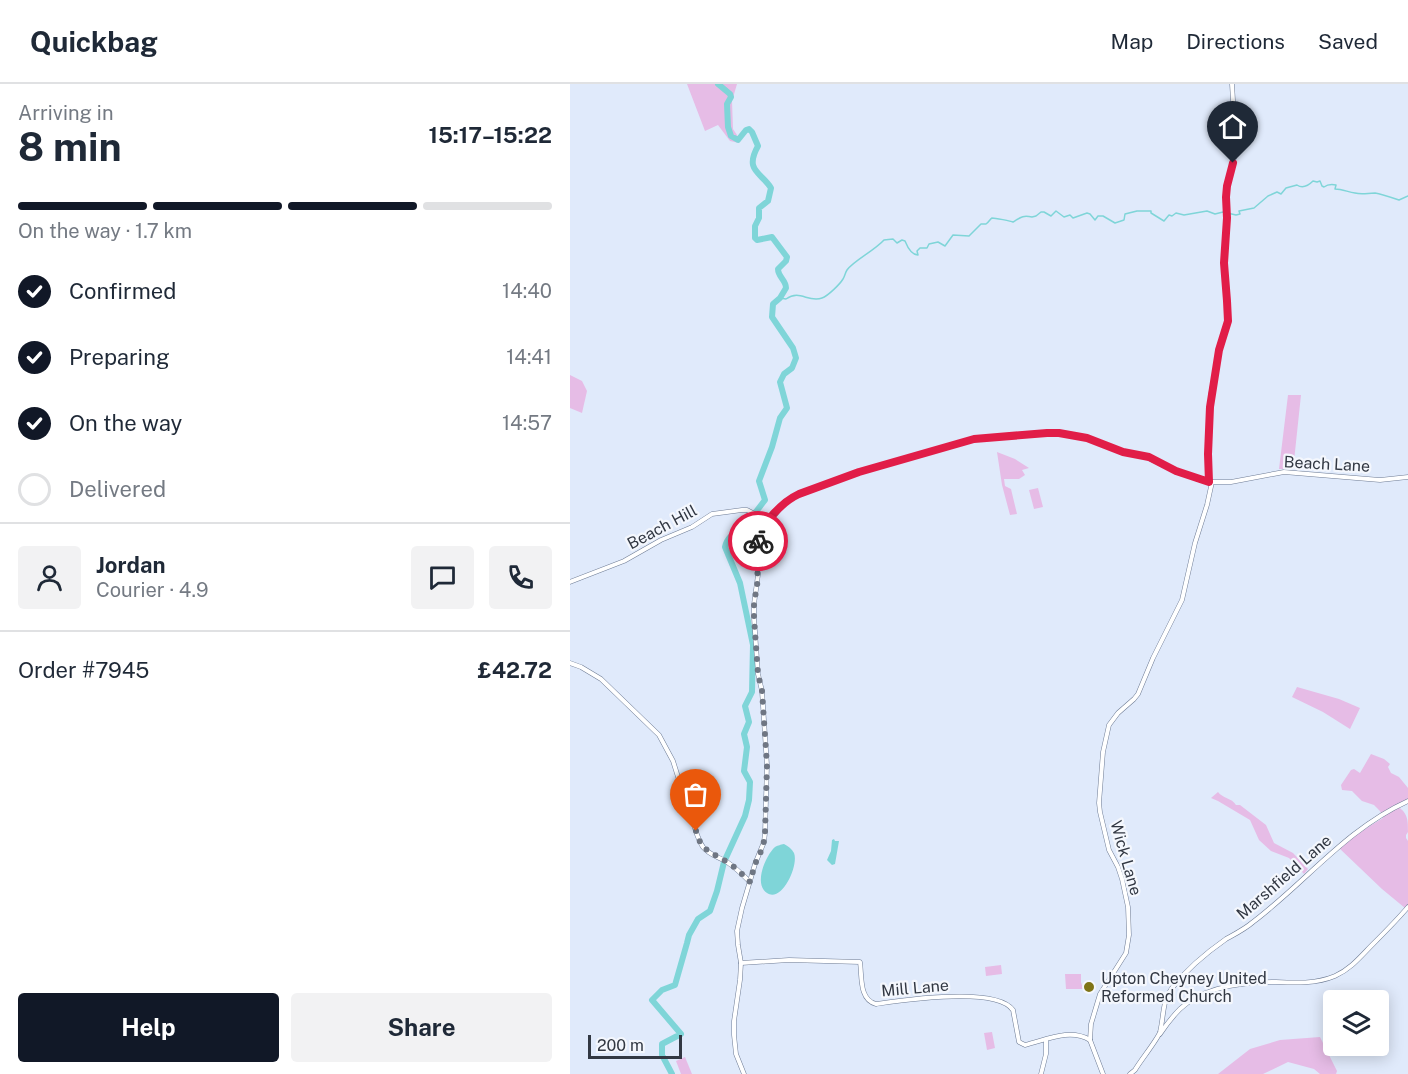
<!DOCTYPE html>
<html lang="en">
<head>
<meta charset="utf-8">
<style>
	:root { --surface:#fff; --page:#f2f2f3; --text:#1f2937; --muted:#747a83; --line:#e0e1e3; --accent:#111827 }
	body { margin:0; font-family:"Public Sans",sans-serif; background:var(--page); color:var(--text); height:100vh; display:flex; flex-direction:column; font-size:22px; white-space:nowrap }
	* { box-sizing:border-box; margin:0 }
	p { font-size:20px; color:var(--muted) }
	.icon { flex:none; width:33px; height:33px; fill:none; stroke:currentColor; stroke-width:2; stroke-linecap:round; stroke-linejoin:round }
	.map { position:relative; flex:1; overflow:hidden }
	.side { display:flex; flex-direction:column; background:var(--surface); width:570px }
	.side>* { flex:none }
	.tools { position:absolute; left:753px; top:906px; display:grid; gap:12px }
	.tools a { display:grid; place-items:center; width:66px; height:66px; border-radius:6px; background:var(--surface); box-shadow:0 3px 15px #0003; font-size:30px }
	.scale { position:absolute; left:18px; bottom:15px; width:94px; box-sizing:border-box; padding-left:6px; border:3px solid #323843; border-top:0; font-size:16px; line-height:21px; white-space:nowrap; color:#323843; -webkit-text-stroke:4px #f4f7fd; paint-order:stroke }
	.pin { position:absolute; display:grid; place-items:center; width:51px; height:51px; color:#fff; margin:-62px -26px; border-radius:50% 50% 50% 0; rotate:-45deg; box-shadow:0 0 6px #0007 }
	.pin .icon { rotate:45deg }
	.courier { position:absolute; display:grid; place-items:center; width:60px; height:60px; margin:-30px; border:4px solid #e11d48; border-radius:50%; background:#fff; color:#222; box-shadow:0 2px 8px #0007 }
	.summary em { font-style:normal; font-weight:700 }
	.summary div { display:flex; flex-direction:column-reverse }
	.summary { display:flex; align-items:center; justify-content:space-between; height:102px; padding:0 18px }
	h1 { font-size:39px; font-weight:700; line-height:45px }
	.bar { display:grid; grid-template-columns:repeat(4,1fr); gap:9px 6px; align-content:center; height:72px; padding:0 18px }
	.bar i { height:8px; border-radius:4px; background:var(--line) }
	.bar .active { background:var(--accent) }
	.bar p { grid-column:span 4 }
	.line { display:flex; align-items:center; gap:15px; padding:0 18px; border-top:2px solid var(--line) }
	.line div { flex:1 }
	.round { display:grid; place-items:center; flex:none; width:63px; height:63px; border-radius:6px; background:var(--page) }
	ol { padding:0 18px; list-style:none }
	li { display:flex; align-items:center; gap:18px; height:66px }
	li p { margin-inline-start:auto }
	li .icon { padding:6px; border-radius:50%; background:var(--accent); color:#fff; stroke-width:4 }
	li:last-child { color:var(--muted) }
	li i { width:33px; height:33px; border:3px solid var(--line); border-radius:50% }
	.action { display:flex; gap:12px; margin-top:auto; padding:12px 18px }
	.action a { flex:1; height:69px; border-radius:6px; background:var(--accent); color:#fff; font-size:24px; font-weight:700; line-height:69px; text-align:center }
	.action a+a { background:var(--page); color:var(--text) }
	header { display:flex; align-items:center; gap:36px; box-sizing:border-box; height:84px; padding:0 30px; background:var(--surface); border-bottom:2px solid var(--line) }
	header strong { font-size:28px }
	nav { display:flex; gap:33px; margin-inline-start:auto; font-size:21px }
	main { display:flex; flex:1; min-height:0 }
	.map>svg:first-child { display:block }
	.green { fill:#e6bce6 }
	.water { fill:#7fd5d8 }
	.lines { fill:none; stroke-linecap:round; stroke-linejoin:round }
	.stream { stroke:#7fd5d8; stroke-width:1.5 }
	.river { stroke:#7fd5d8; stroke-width:6 }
	.minor-casing { stroke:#6d7b94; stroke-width:5 }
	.minor { stroke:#fff; stroke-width:4 }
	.done { stroke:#6f7683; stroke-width:6; stroke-dasharray:0 10.8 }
	.route { stroke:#e11d48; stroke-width:8 }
	.poi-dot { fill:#7f7417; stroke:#f4f7fd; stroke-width:2 }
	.labels { text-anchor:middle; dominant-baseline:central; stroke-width:4.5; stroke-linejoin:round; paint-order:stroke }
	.street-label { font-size:16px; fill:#323843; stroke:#f4f7fd }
	.poi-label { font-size:16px; fill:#323843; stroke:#f4f7fd; text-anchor:start }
</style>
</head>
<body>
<header>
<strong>Quickbag</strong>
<nav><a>Map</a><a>Directions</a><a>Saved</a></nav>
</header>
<main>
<section class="side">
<div class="summary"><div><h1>8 min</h1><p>Arriving in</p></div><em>15:17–15:22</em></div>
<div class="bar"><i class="active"></i><i class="active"></i><i class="active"></i><i></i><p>On the way · 1.7 km</p></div>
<ol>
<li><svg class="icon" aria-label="check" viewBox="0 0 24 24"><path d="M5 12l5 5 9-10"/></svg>Confirmed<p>14:40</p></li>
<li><svg class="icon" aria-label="check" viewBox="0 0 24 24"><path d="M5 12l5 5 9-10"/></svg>Preparing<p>14:41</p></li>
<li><svg class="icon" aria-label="check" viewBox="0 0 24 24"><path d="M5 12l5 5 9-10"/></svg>On the way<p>14:57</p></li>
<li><i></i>Delivered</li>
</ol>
<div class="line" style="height:108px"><a class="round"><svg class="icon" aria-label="person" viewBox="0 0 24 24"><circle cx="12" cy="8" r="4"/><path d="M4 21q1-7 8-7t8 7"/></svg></a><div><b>Jordan</b><p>Courier · 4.9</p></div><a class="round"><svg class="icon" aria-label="chat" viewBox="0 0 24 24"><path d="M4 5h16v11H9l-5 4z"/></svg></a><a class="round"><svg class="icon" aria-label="phone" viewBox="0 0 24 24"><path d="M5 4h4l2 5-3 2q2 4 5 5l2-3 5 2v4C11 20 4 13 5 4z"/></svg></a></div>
<div class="line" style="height:78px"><div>Order #7945</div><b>£42.72</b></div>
<div class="action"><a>Help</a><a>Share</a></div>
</section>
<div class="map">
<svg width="838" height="990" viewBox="0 0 838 990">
	<rect width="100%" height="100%" fill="#e0eafb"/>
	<!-- green -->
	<g class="green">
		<polygon points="117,0 167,0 162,17 163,45 167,51 169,59 160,57 148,41 135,47"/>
		<polygon points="0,291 12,297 17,307 12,329 0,324"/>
		<polygon points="718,311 731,311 724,377 721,377 720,385 709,385"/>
		<polygon points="427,368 445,375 459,384 452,386 455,391 449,395 434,395 435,402 441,405 447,430 440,431 432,401"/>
		<polygon points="468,404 473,423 464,425 459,406"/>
		<polygon points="727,603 769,615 790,624 780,645 753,628 722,613"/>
		<path d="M801,670L814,675L820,680L818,683L821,689L829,693L838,704V716L827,722C838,729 838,736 838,748L836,751V754L838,757V820L835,824L812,805L768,763L780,754L813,734L810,727L804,721L792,717L782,707L772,706L771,701L781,686L784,685L790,689Z"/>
		<path d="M648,708C652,714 662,714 666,721H670L696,741L704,759L723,769L738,785L734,790L719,774L701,767L689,756L680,736L648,717L641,714Z"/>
		<polygon points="431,881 432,890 416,892 415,883"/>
		<polygon points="495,890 511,890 511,898 513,905 496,905"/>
		<polygon points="422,948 425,964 417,966 414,949"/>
		<polygon points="750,953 767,987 766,990 750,990 744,985 718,978 693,990 648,990 680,965 710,956"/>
		<polygon points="115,973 122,990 111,990 106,977"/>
	</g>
	<!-- water -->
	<g class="water">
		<polygon points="264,755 265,757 269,757 265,780 262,781 257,776 261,767 262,756"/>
		<path d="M214,760C218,762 222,765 224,769C229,781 212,819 197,809C183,800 196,771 205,763C209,761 210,761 214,760Z"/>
	</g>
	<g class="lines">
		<!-- stream -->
		<path class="stream" d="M210,214L216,215C230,205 238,219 252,214C258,212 270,200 273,195C275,192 275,189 277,186C283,177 304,167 314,156L323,155L327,159L332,156L335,157C337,162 341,171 348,171L347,167L350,164H357L359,160L368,158L375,162L383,151L399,152L411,140H416C419,138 420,135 422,134C425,134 441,137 443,138C451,133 453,131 462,133L466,132L471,128H474L481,132L486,127L494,133L500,131L503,134L517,129L520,130L525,136L528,132H533L545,139L554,136L555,130L567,127H581V129L594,137L599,131L602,132L606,129L614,131L637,127L645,130L653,128L666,131L670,130L669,127L684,124L698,112L707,108L711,110L716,104L727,101C733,105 739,101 743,97L747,98L750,97L752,102L754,103C758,100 761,100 766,101L765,105C772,105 778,108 785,109C792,111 798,109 805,109C811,110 823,114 829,116L838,112"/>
		<!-- river -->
		<path class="river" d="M102,990L92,971V960L111,950L82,916L92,906L105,901L117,859L119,851L128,835L140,827L147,807L154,778L175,732L179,716L180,698L174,687L177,663L174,650L179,638L175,622L182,608L183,561L170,499L155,463C157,454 162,450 170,448L176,435L182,433L195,416L189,397L202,363L210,334L217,324L210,298L214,290L222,284L226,274L223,264L202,233L203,220L210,214L216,204C216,196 208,193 208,185L216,177L217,173L202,153L187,156L185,154V142L189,134V124L198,117L201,104C191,88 174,87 188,62L182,48L179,45L176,46L168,56L161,52L158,43L157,20L161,13L160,10L148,0"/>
		<!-- minor casing -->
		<g class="minor-casing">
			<g id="minor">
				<polyline points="639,398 638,370 639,336 641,310 649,266 658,237 657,217 654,179 657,134 656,109 666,65 662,0"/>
				<polyline points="196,436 205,431 215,418 224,413 289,388 404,355 477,349 489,349 517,354 553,368 574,372 606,387 642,398 661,398 714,388 810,396 838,393"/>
				<polyline points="0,498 54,477 91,456 122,443 142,430 172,426 177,426 196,436"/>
				<path d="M0,579L11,583L31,595L89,651L103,677L120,731C125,741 126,753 133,763C139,771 149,773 157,778C166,784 173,791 180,798"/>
				<path d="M171,879L219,876L290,878C292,892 289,916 306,920C333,916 426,902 443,926L449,958L455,961C476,956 500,944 520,956"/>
				<path d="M590,950C596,941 603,932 610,925C634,902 674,898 706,898C725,899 746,900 765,892C781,885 791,872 803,860C815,848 827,836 838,823"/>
				<polyline points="174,990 166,970 164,951 164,937 170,896 171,879 168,861 167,847 172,824 185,780 194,758 195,749 197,681 192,607 188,590 184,534 184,520 188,491 186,472 187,462 189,452 196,436"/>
				<polyline points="471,990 476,970 476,956"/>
				<polyline points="533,990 520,956 521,940 530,910 556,869 559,851 558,823 552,795 548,783 539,766 530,728 529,719 533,668 539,641 548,629 564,615 568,610 583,574 612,516 625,459 637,421 642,398"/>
				<path d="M560,990L565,986C570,977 588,955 590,948C594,932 592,917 602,904C617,885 636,869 656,855C665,850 675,845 683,838C736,798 776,745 838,717"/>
			</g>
		</g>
		<!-- minor -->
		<use href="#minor" class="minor"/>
	</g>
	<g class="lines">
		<!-- done -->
		<path class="done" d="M126,747C131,767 141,768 157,778C165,783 173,791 180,798L185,780L193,763L195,749L197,681L192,607L188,590L184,534V520L188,495L186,472L188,457"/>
		<!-- route -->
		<path class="route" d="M188,457C192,439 212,418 229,410L289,388L404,355L477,349H489L517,354L553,368L579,373L606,387L639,398L638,370L640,323L649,266L658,237L657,217L654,179L657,134L656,113L657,102L663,79"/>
	</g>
	<!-- markers -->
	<circle class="poi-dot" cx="519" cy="903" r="6"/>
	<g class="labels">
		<!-- street labels -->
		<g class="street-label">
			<text transform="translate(757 380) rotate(3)">Beach Lane</text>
			<text transform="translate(92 443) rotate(-28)">Beach Hill</text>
			<text transform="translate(556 774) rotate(74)">Wick Lane</text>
			<text transform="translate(714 793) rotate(-41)">Marshfield Lane</text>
			<text transform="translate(345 904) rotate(-5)">Mill Lane</text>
		</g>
		<!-- poi labels -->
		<g class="poi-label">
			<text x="531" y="894">Upton Cheyney United<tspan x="531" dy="18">Reformed Church</tspan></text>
		</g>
	</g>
</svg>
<div class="tools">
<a><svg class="icon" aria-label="layers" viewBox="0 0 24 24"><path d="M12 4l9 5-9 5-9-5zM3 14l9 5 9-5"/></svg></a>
</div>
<div class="scale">200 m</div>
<div class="pin" style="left:126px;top:747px;background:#ea580c"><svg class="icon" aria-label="bag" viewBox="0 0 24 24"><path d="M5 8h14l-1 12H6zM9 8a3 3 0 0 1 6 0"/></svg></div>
<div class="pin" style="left:663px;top:79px;background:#1f2937"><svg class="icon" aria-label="home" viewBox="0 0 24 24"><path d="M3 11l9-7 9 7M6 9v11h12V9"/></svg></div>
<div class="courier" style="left:188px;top:457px"><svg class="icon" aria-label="bike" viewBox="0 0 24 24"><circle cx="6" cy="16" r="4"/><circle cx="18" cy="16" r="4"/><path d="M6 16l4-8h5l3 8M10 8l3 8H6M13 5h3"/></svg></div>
</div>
</main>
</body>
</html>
